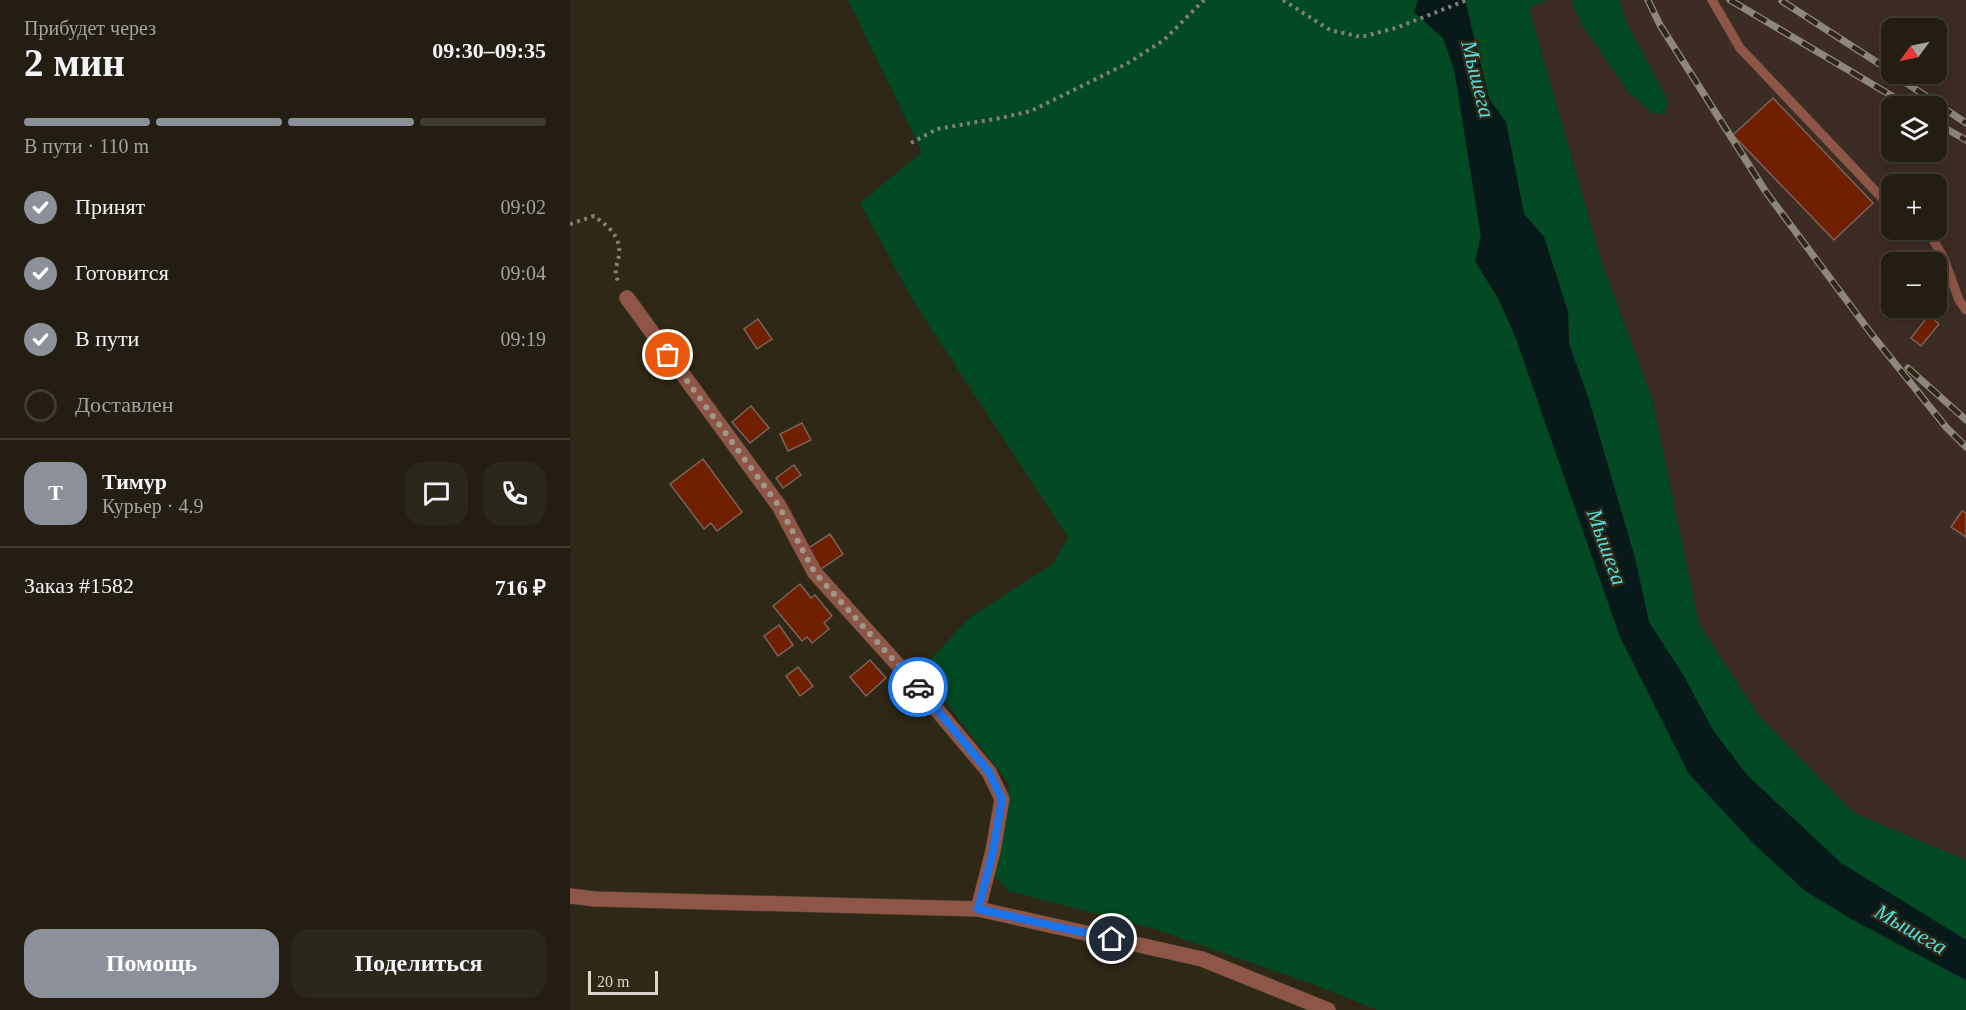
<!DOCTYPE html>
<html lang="ru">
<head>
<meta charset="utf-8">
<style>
	:root { --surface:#231e11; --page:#2b271a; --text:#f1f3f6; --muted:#a3a29f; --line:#403c31; --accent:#8c9099 }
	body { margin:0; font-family:"Times New Roman",serif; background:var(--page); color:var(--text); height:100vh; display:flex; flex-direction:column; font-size:22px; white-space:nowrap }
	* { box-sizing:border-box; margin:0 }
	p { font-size:20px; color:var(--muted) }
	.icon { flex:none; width:33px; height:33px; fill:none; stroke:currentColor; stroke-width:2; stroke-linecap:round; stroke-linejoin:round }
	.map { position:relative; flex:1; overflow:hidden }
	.panel { display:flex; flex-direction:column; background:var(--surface); width:570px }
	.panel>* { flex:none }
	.needle { width:39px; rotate:237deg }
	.tools { position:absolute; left:1311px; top:18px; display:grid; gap:12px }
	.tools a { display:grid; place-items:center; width:66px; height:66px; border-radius:12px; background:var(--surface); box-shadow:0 3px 15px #0003,0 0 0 2px var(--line); font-size:30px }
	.scale { position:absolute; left:18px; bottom:15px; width:70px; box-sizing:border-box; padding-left:6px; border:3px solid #d9d5ca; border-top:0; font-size:16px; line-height:21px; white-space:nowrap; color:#d9d5ca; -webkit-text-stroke:4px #2f2817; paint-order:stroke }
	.pin { position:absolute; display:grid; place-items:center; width:51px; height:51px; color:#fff; margin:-26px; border:3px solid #fff; border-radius:50%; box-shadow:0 2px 6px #0007 }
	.courier { position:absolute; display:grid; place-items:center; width:60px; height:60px; margin:-30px; border:4px solid #1a73e8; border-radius:50%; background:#fff; color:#222; box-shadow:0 2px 8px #0007 }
	.overview em { font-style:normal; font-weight:700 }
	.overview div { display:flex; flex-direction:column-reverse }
	.overview { display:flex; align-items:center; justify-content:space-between; height:102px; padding:0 24px }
	h1 { font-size:39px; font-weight:700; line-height:45px }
	.bar { display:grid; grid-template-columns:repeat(4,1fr); gap:9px 6px; align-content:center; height:72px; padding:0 24px }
	.bar i { height:8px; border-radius:4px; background:var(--line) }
	.bar .on { background:var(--accent) }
	.bar p { grid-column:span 4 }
	.line { display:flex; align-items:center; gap:15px; padding:0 24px; border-top:2px solid var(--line) }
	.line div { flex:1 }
	.round { display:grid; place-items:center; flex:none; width:63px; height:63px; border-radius:18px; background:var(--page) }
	ol { padding:0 24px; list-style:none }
	li { display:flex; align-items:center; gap:18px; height:66px }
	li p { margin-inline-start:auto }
	li .icon { padding:6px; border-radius:50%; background:var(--accent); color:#fff; stroke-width:4 }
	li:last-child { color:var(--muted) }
	li i { width:33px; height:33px; border:3px solid var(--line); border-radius:50% }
	.primary-button { display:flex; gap:12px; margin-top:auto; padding:12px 24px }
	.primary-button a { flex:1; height:69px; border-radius:18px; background:var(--accent); color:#fff; font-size:24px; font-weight:700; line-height:69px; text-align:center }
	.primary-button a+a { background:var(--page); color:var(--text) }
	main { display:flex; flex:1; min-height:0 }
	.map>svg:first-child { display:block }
	.industrial { fill:#3d2c24; fill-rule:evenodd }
	.green { fill:#024a23 }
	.water { fill:#071919 }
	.building { fill:#702000; stroke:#79645c; stroke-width:1.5 }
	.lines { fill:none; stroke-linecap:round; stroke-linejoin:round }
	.service-casing { stroke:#4a4434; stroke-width:10 }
	.minor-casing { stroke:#4a4434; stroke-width:16 }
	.path { stroke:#857f71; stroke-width:4; stroke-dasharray:3 4.5; stroke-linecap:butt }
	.service { stroke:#8f5547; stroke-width:9 }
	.minor { stroke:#8f5547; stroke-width:15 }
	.rail-casing { stroke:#8d887a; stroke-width:7 }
	.rail { stroke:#2f2817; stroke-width:4.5; stroke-dasharray:14; stroke-linecap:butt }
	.done { stroke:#9e988b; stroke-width:6; stroke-dasharray:0 10.8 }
	.route { stroke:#1a73e8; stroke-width:8 }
	.labels { text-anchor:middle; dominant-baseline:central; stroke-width:5; stroke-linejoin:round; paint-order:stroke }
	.water-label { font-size:22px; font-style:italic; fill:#51dfe0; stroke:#2f2817 }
</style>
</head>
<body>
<main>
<section class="panel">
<div class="overview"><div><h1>2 мин</h1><p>Прибудет через</p></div><em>09:30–09:35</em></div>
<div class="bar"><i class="on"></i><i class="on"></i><i class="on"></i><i></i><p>В пути · 110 m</p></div>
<ol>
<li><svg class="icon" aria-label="check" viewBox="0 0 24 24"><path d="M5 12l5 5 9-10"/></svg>Принят<p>09:02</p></li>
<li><svg class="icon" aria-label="check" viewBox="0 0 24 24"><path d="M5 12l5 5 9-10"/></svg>Готовится<p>09:04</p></li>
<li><svg class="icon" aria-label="check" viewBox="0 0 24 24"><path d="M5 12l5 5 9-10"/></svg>В пути<p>09:19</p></li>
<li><i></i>Доставлен</li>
</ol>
<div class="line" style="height:108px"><b class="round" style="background:var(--accent);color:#fff">Т</b><div><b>Тимур</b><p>Курьер · 4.9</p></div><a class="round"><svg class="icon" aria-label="chat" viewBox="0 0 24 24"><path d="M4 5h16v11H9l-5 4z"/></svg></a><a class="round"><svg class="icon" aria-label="phone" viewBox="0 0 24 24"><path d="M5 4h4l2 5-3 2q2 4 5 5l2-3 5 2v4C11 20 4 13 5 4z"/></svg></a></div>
<div class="line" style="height:78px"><div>Заказ #1582</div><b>716 ₽</b></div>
<div class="primary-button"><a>Помощь</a><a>Поделиться</a></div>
</section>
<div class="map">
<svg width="1396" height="1010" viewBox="0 0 1396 1010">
	<rect width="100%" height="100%" fill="#2f2817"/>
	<!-- industrial -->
	<path class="industrial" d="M956,0H1396V860L1284,813L1188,715L1129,624L1082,398L1033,266ZM1322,28H1366V74H1322ZM1322,106H1366V152H1322ZM1322,184H1366V230H1322ZM1322,262H1366V308H1322Z"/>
	<!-- green -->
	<g class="green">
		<polygon points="278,0 848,0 844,12 873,38 884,69 911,236 905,261 928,298 945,336 1029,577 1119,774 1184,844 1234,890 1283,920 1396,980 1396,1010 807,1010 751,987 585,929 439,891 424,875 435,829 439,784 351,670 399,618 483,564 498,537 345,304 290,203 352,152"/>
		<polygon points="895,0 977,0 959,8 1033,266 1082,398 1129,624 1188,715 1284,813 1396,860 1396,940 1271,863 1177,775 1143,730 1112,673 1079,622 1065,558 1018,397 999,344 998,311 974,237 954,214 936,122 919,99"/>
		<polygon points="1003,0 1049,0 1057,23 1098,101 1095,114 1082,113 1058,92 1012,25 1002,4"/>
	</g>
	<!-- water -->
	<polygon class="water" points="848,0 895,0 919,99 936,122 954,214 974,237 998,312 999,344 1018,397 1065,558 1079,622 1112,673 1143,730 1177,775 1271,863 1396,940 1396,980 1283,920 1234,890 1184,844 1119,774 1050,637 945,336 928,298 905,261 911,236 884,69 873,38 844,12"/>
	<!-- building -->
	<g class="building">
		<polygon points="1203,98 1303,203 1264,240 1163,135"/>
		<polygon points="1359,315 1369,324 1351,346 1341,338"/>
		<polygon points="188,319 202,339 187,349 174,329"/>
		<polygon points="181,406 199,428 180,443 162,422"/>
		<polygon points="232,423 241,440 218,451 210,434"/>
		<polygon points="133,459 172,512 147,531 141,523 134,529 100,484"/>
		<polygon points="224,465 231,475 213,488 206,478"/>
		<polygon points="1392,511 1396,513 1396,537 1381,527"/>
		<polygon points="260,534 273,554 251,569 237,549"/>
		<polygon points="230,584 241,598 245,595 262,616 254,623 259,629 242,643 237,637 232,641 203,606"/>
		<polygon points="209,625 223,645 208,656 194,636"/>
		<polygon points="300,660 316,678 296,696 280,677"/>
		<polygon points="228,667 243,686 230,696 216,676"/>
	</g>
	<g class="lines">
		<!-- service casing -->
		<g class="service-casing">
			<g id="service">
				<polyline points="1142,0 1170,48 1314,200 1322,204"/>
				<polyline points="1358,230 1374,259 1389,300 1396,310"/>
			</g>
		</g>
		<!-- minor casing -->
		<g class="minor-casing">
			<g id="minor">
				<polyline points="57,298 209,506 245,573 346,685 419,772 432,799 423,851 408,909"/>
				<polyline points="0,896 25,899 408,909 632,959 758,1010"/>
			</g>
		</g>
		<!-- path -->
		<g class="path">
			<polyline points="713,0 760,30 791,37 826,28 897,0"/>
			<polyline points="341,143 367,129 431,118 461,111 524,80 558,63 594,40 634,0"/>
			<path d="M0,224L24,216C38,226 51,236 49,255C47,266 43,272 49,283"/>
		</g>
		<!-- service -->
		<use href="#service" class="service"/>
		<!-- minor -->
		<use href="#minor" class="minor"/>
		<!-- rail casing -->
		<g class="rail-casing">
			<g id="rail">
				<polyline points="1078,0 1090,25 1196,192 1303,336 1376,427 1396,447"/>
				<polyline points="1160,0 1339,106"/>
				<polyline points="1212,1 1322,72"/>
				<polyline points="1323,74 1396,123"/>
				<polyline points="1366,123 1396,140"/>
				<polyline points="1338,368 1396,420"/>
			</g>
		</g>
		<!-- rail -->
		<use href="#rail" class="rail"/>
	</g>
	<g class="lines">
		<!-- done -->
		<polyline class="done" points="98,355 209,506 245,573 348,687"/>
		<!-- route -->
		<polyline class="route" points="348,687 419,772 432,799 423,851 408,909 542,939"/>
	</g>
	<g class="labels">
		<!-- water labels -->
		<g class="water-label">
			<text transform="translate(908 79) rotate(76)">Мышега</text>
			<text transform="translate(1037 547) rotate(70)">Мышега</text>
			<text transform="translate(1341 929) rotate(30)">Мышега</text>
		</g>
	</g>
</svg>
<div class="tools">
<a><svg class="needle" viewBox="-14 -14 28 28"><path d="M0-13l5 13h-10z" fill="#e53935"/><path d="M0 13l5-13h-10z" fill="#a3a29f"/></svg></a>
<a><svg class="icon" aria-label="layers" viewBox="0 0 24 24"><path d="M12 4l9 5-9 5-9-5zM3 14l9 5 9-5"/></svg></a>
<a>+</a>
<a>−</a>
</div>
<div class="scale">20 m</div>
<div class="pin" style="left:98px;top:355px;background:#ea580c"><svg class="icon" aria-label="bag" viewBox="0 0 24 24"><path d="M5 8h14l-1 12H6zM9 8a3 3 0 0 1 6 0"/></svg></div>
<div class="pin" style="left:542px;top:939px;background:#1f2937"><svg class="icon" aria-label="home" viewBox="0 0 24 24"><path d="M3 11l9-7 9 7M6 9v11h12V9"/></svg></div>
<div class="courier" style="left:348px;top:687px"><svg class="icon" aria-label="car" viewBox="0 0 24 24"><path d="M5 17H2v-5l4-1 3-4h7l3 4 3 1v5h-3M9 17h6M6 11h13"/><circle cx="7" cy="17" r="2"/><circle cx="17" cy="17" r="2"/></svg></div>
</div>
</main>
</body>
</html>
